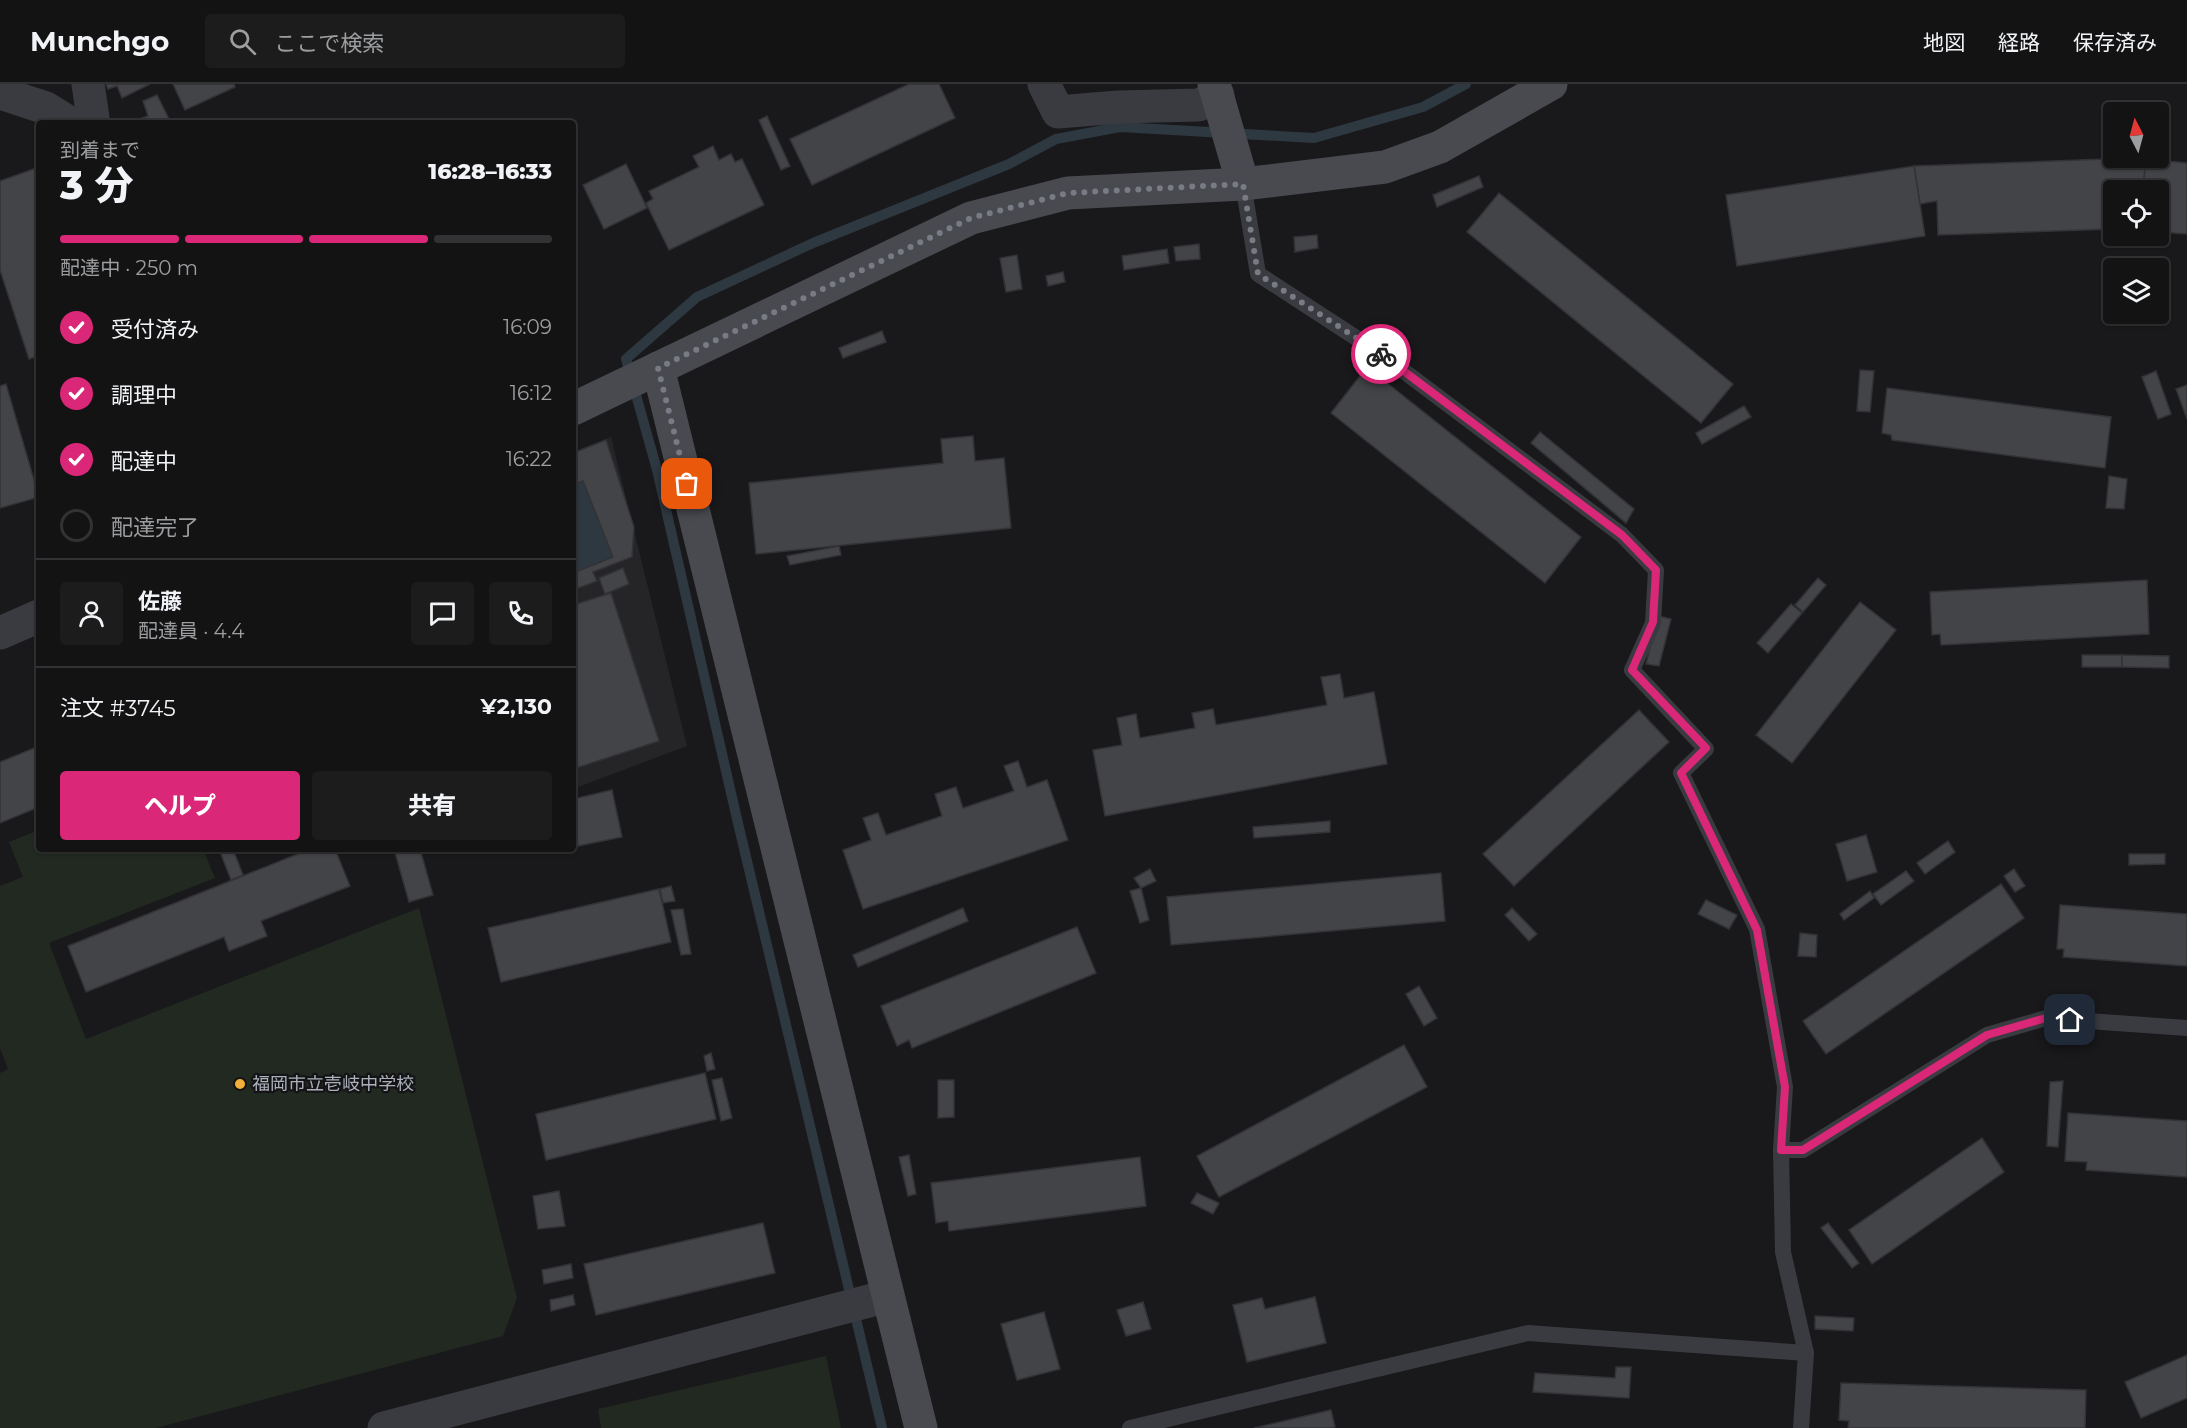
<!DOCTYPE html>
<html lang="ja">
<head>
<meta charset="utf-8">
<style>
	:root { --surface:#131314; --page:#1c1c1d; --text:#f1f3f6; --muted:#9d9ea0; --line:#323234; --accent:#db2777 }
	body { margin:0; font-family:Montserrat,"Noto Sans JP",sans-serif; background:var(--page); color:var(--text); height:100vh; display:flex; flex-direction:column; font-size:22px; white-space:nowrap }
	* { box-sizing:border-box; margin:0 }
	p { font-size:20px; color:var(--muted) }
	.icon { flex:none; width:33px; height:33px; fill:none; stroke:currentColor; stroke-width:2; stroke-linecap:round; stroke-linejoin:round }
	.map { position:relative; flex:1; overflow:hidden }
	.sheet { position:absolute; left:36px; top:36px; width:540px; height:732px; display:flex; flex-direction:column; background:var(--surface); border-radius:6px; box-shadow:0 2px 4px #0004,0 0 0 2px var(--line) }
	.sheet>* { flex:none }
	.needle { width:39px; rotate:354deg }
	.controls { position:absolute; left:2103px; top:18px; display:grid; gap:12px }
	.controls a { display:grid; place-items:center; width:66px; height:66px; border-radius:6px; background:var(--surface); box-shadow:0 2px 4px #0004,0 0 0 2px var(--line); font-size:30px }
	.pin { position:absolute; display:grid; place-items:center; width:51px; height:51px; color:#fff; margin:-26px; border-radius:12px; box-shadow:0 3px 9px #0006 }
	.courier { position:absolute; display:grid; place-items:center; width:60px; height:60px; margin:-30px; border:4px solid #db2777; border-radius:50%; background:#fff; color:#222; box-shadow:0 2px 8px #0007 }
	.overview em { font-style:normal; font-weight:800 }
	.overview div { display:flex; flex-direction:column-reverse }
	.overview { display:flex; align-items:center; justify-content:space-between; height:102px; padding:0 24px }
	h1 { font-size:39px; font-weight:800; line-height:45px }
	.bar { display:grid; grid-template-columns:repeat(4,1fr); gap:9px 6px; align-content:center; height:72px; padding:0 24px }
	.bar i { height:8px; border-radius:4px; background:var(--line) }
	.bar .current { background:var(--accent) }
	.bar p { grid-column:span 4 }
	.line { display:flex; align-items:center; gap:15px; padding:0 24px; border-top:2px solid var(--line) }
	.line div { flex:1 }
	.round { display:grid; place-items:center; flex:none; width:63px; height:63px; border-radius:6px; background:var(--page) }
	ol { padding:0 24px; list-style:none }
	li { display:flex; align-items:center; gap:18px; height:66px }
	li p { margin-inline-start:auto }
	li .icon { padding:6px; border-radius:50%; background:var(--accent); color:#fff; stroke-width:4 }
	li:last-child { color:var(--muted) }
	li i { width:33px; height:33px; border:3px solid var(--line); border-radius:50% }
	.cta { display:flex; gap:12px; margin-top:auto; padding:12px 24px }
	.cta a { flex:1; height:69px; border-radius:6px; background:var(--accent); color:#fff; font-size:24px; font-weight:800; line-height:69px; text-align:center }
	.cta a+a { background:var(--page); color:var(--text) }
	header { display:flex; align-items:center; gap:36px; box-sizing:border-box; height:84px; padding:0 30px; background:var(--surface); border-bottom:2px solid var(--line) }
	header strong { font-size:28px }
	nav { display:flex; gap:33px; margin-inline-start:auto; font-size:21px }
	.search { width:420px; height:54px; background:var(--page); display:flex; align-items:center; gap:15px; box-sizing:border-box; padding:0 21px; border-radius:6px; color:var(--muted); font-size:22px }
	.map>svg:first-child { display:block }
	.built { fill:#252528 }
	.green { fill:#212921 }
	.water { fill:#2e3840 }
	.lines { fill:none; stroke-linecap:round; stroke-linejoin:round }
	.stream { stroke:#2e3840; stroke-width:10 }
	.building { fill:#434448; stroke:#333337; stroke-width:1.5 }
	.lane { stroke:#3a3b40; stroke-width:16 }
	.street { stroke:#3a3b40; stroke-width:33 }
	.secondary { stroke:#484a50; stroke-width:33 }
	.done { stroke:#787b83; stroke-width:6; stroke-dasharray:0 10.8 }
	.route { stroke:#db2777; stroke-width:8 }
	.poi-dot { fill:#f4af38; stroke:#141416; stroke-width:2 }
	.labels { text-anchor:middle; dominant-baseline:central; stroke-width:4.5; stroke-linejoin:round; paint-order:stroke }
	.poi-label { font-size:18px; fill:#abb0bb; stroke:#141416; text-anchor:start }
</style>
</head>
<body>
<header>
<strong>Munchgo</strong>
<div class="search"><svg class="icon" aria-label="search" viewBox="0 0 24 24"><circle cx="10" cy="10" r="6"/><path d="M15 15l6 6"/></svg>ここで検索</div>
<nav><a>地図</a><a>経路</a><a>保存済み</a></nav>
</header>
<div class="map">
<svg width="2187" height="1344" viewBox="0 0 2187 1344">
	<rect width="100%" height="100%" fill="#19191b"/>
	<!-- built -->
	<polygon class="built" points="611,353 687,662 573,705 573,368"/>
	<!-- green -->
	<g class="green">
		<polygon points="39,746 39,765 203,765 215,794 49,859 86,955 419,824 517,1214 503,1252 156,1344 0,1344 0,989 8,985 0,964 0,802 23,793 9,758"/>
		<polygon points="826,1272 841,1344 601,1344 598,1325"/>
	</g>
	<!-- water -->
	<polygon class="water" points="583,397 613,473 573,489 573,401"/>
	<g class="lines">
		<!-- stream -->
		<polyline class="stream" points="882,1344 737,735 657,386 626,275 697,213 813,159 1009,80 1056,55 1120,43 1314,54 1423,23 1466,0"/>
	</g>
	<!-- building -->
	<g class="building">
		<polygon points="106,0 150,0 122,14 117,2 108,5"/>
		<polygon points="173,0 234,0 235,3 185,26"/>
		<polygon points="909,0 939,0 955,34 812,101 790,55"/>
		<polygon points="157,11 171,39 140,39 139,35 148,32 143,17"/>
		<polygon points="767,32 790,82 781,86 759,36"/>
		<polygon points="713,62 719,76 731,70 735,78 742,75 764,121 669,166 646,119 653,115 649,107 699,83 693,72"/>
		<polygon points="2134,74 2146,75 2143,106 2114,106 2114,145 1938,151 1937,117 1920,120 1914,82"/>
		<polygon points="2146,75 2187,79 2187,150 2158,148 2158,106 2143,106"/>
		<polygon points="626,80 647,124 604,145 583,101"/>
		<polygon points="1914,82 1925,152 1737,182 1726,111"/>
		<polygon points="39,83 39,272 29,275 0,186 0,97"/>
		<polygon points="1479,92 1483,103 1437,123 1433,111"/>
		<polygon points="1499,109 1733,300 1701,339 1467,148"/>
		<polygon points="1317,151 1318,164 1295,168 1294,153"/>
		<polygon points="1199,160 1200,175 1176,177 1174,163"/>
		<polygon points="1167,165 1169,179 1124,186 1122,172"/>
		<polygon points="1017,171 1022,205 1006,208 1000,174"/>
		<polygon points="1063,188 1065,198 1048,202 1046,192"/>
		<polygon points="882,247 886,258 843,274 839,264"/>
		<polygon points="1367,283 1581,453 1545,499 1331,329"/>
		<polygon points="1860,286 1874,287 1870,328 1857,327"/>
		<polygon points="2156,287 2171,330 2158,335 2142,293"/>
		<polygon points="6,300 39,413 0,424 0,302"/>
		<polygon points="2187,301 2187,335 2176,305"/>
		<polygon points="1887,304 2111,333 2105,384 1892,356 1891,351 1882,349"/>
		<polygon points="1744,322 1751,333 1702,360 1696,349"/>
		<polygon points="1540,348 1634,425 1626,439 1531,359"/>
		<polygon points="973,352 975,377 1004,374 1011,444 756,470 749,399 943,379 941,355"/>
		<polygon points="606,356 634,443 632,473 593,488 597,497 573,506 573,489 613,473 583,397 573,401 573,369"/>
		<polygon points="2109,392 2127,395 2124,425 2106,424"/>
		<polygon points="839,462 841,471 790,481 787,472"/>
		<polygon points="623,484 629,500 605,510 599,494"/>
		<polygon points="1818,494 1826,501 1803,528 1795,521"/>
		<polygon points="2147,496 2149,550 1941,561 1940,550 1932,551 1930,508"/>
		<polygon points="611,509 659,657 573,685 573,521"/>
		<polygon points="1860,518 1896,546 1792,679 1756,651"/>
		<polygon points="1791,520 1802,529 1768,569 1757,559"/>
		<polygon points="1658,532 1671,535 1659,582 1646,580"/>
		<rect x="2082" y="571" width="40" height="12"/>
		<polygon points="2122,571 2169,572 2169,584 2122,583"/>
		<polygon points="1340,590 1344,614 1374,608 1387,680 1105,732 1093,666 1122,661 1117,634 1136,630 1140,654 1195,644 1192,629 1213,625 1216,641 1327,621 1321,593"/>
		<polygon points="1639,626 1669,658 1514,802 1483,770"/>
		<polygon points="39,662 39,723 0,739 0,678"/>
		<polygon points="1018,677 1027,703 1047,696 1068,756 863,825 843,766 871,756 863,734 878,729 886,751 942,732 935,710 956,703 963,724 1014,707 1004,682"/>
		<polygon points="612,706 622,753 573,763 573,715"/>
		<polygon points="1330,737 1330,748 1254,754 1253,743"/>
		<polygon points="1866,751 1877,788 1847,797 1836,760"/>
		<polygon points="1948,757 1955,768 1925,790 1917,779"/>
		<polygon points="219,765 233,765 243,791 231,796"/>
		<polygon points="310,765 335,765 350,802 261,837 267,852 229,867 224,853 86,908 68,862"/>
		<polygon points="394,765 420,765 433,811 409,818"/>
		<polygon points="2129,770 2165,770 2165,780 2129,781"/>
		<polygon points="1150,785 1156,797 1141,804 1134,794"/>
		<polygon points="2014,785 2025,802 2015,808 2004,792"/>
		<polygon points="1906,787 1914,797 1881,821 1873,810"/>
		<polygon points="1441,789 1445,837 1171,861 1167,813"/>
		<polygon points="2001,800 2024,834 1826,970 1803,937"/>
		<polygon points="671,802 675,817 663,819 660,805"/>
		<polygon points="1141,804 1149,836 1140,839 1130,807"/>
		<polygon points="659,805 671,858 501,898 488,844"/>
		<polygon points="1870,807 1874,814 1844,836 1840,830"/>
		<polygon points="1706,816 1737,831 1729,845 1698,830"/>
		<polygon points="2060,821 2187,830 2187,882 2063,873 2064,865 2057,865"/>
		<polygon points="963,824 968,837 858,883 853,871"/>
		<polygon points="1512,824 1537,850 1529,857 1505,831"/>
		<polygon points="683,825 691,870 681,871 671,826"/>
		<polygon points="1077,843 1096,889 912,964 909,956 897,962 881,922"/>
		<polygon points="1800,849 1817,851 1816,873 1798,872"/>
		<polygon points="1419,902 1437,934 1424,942 1406,910"/>
		<polygon points="1404,961 1427,1003 1219,1113 1197,1072"/>
		<polygon points="711,969 715,985 707,987 704,972"/>
		<polygon points="705,989 716,1035 546,1076 536,1030"/>
		<polygon points="722,994 732,1034 721,1037 712,996"/>
		<polygon points="938,996 954,996 954,1033 938,1034"/>
		<polygon points="2063,997 2058,1063 2047,1062 2050,998"/>
		<polygon points="2068,1029 2187,1037 2187,1093 2086,1086 2087,1078 2065,1077"/>
		<polygon points="1982,1054 2004,1088 1872,1180 1849,1146"/>
		<polygon points="909,1071 916,1110 908,1112 899,1073"/>
		<polygon points="1140,1073 1146,1122 949,1147 948,1137 936,1139 931,1099"/>
		<polygon points="559,1107 565,1142 538,1145 533,1112"/>
		<polygon points="1197,1109 1219,1119 1213,1130 1191,1119"/>
		<polygon points="763,1139 775,1189 596,1231 584,1180"/>
		<polygon points="1828,1139 1859,1179 1852,1184 1821,1144"/>
		<polygon points="571,1180 573,1194 544,1200 542,1186"/>
		<polygon points="573,1211 575,1221 551,1227 550,1216"/>
		<polygon points="1315,1213 1326,1259 1247,1278 1233,1221 1262,1214 1265,1225"/>
		<polygon points="1143,1218 1151,1245 1126,1252 1117,1226"/>
		<polygon points="1044,1228 1060,1285 1017,1296 1001,1240"/>
		<polygon points="1815,1232 1854,1234 1853,1247 1815,1245"/>
		<polygon points="2187,1271 2187,1314 2141,1334 2125,1298"/>
		<polygon points="1616,1283 1631,1283 1629,1314 1533,1308 1535,1289 1615,1294"/>
		<polygon points="1841,1299 2086,1306 2085,1344 1848,1344 1849,1337 1839,1336"/>
		<polygon points="1331,1326 1335,1343 1329,1344 1254,1344"/>
	</g>
	<g class="lines">
		<!-- lane -->
		<g class="lane">
			<polyline points="1243,100 1258,190 1381,270 1622,451 1656,486 1653,539 1632,586 1706,665 1681,689 1757,845 1785,1003 1781,1066 1783,1168 1806,1269 1801,1344"/>
			<polyline points="1781,1066 1803,1066 1987,951 2046,934 2187,944"/>
			<polyline points="1130,1344 1528,1249 1806,1269"/>
		</g>
		<!-- street -->
		<g class="street">
			<polyline points="88,0 93,34 89,39"/>
			<polyline points="1044,0 1058,28 1118,23 1199,21 1218,11"/>
			<polyline points="0,9 46,24 70,39"/>
			<polyline points="0,549 39,532"/>
			<polyline points="384,1344 888,1212"/>
		</g>
		<!-- secondary -->
		<g class="secondary">
			<polyline points="1214,0 1243,100"/>
			<polyline points="658,284 921,1344"/>
			<polyline points="573,325 971,134 1068,109 1243,100 1385,83 1440,63 1551,0"/>
		</g>
	</g>
	<g class="lines">
		<!-- done -->
		<polyline class="done" points="687,400 658,284 971,134 1068,109 1243,100 1258,190 1381,270"/>
		<!-- route -->
		<polyline class="route" points="1381,270 1622,451 1656,486 1653,538 1632,586 1706,664 1681,689 1757,846 1785,1003 1781,1066 1803,1066 1987,951 2046,934 2070,936"/>
	</g>
	<!-- markers -->
	<circle class="poi-dot" cx="240" cy="1000" r="6"/>
	<g class="labels">
		<!-- poi labels -->
		<g class="poi-label">
			<text x="252" y="1000">福岡市立壱岐中学校</text>
		</g>
	</g>
</svg>
<div class="controls">
<a><svg class="needle" viewBox="-14 -14 28 28"><path d="M0-13l5 13h-10z" fill="#e53935"/><path d="M0 13l5-13h-10z" fill="#9d9ea0"/></svg></a>
<a><svg class="icon" aria-label="locate" viewBox="0 0 24 24"><circle cx="12" cy="12" r="6"/><path d="M12 2v4M12 18v4M2 12h4M18 12h4"/></svg></a>
<a><svg class="icon" aria-label="layers" viewBox="0 0 24 24"><path d="M12 4l9 5-9 5-9-5zM3 14l9 5 9-5"/></svg></a>
</div>
<div class="pin" style="left:687px;top:400px;background:#ea580c"><svg class="icon" aria-label="bag" viewBox="0 0 24 24"><path d="M5 8h14l-1 12H6zM9 8a3 3 0 0 1 6 0"/></svg></div>
<div class="pin" style="left:2070px;top:936px;background:#1f2937"><svg class="icon" aria-label="home" viewBox="0 0 24 24"><path d="M3 11l9-7 9 7M6 9v11h12V9"/></svg></div>
<div class="courier" style="left:1381px;top:270px"><svg class="icon" aria-label="bike" viewBox="0 0 24 24"><circle cx="6" cy="16" r="4"/><circle cx="18" cy="16" r="4"/><path d="M6 16l4-8h5l3 8M10 8l3 8H6M13 5h3"/></svg></div>
<section class="sheet">
<div class="overview"><div><h1>3 分</h1><p>到着まで</p></div><em>16:28–16:33</em></div>
<div class="bar"><i class="current"></i><i class="current"></i><i class="current"></i><i></i><p>配達中 · 250 m</p></div>
<ol>
<li><svg class="icon" aria-label="check" viewBox="0 0 24 24"><path d="M5 12l5 5 9-10"/></svg>受付済み<p>16:09</p></li>
<li><svg class="icon" aria-label="check" viewBox="0 0 24 24"><path d="M5 12l5 5 9-10"/></svg>調理中<p>16:12</p></li>
<li><svg class="icon" aria-label="check" viewBox="0 0 24 24"><path d="M5 12l5 5 9-10"/></svg>配達中<p>16:22</p></li>
<li><i></i>配達完了</li>
</ol>
<div class="line" style="height:108px"><a class="round"><svg class="icon" aria-label="person" viewBox="0 0 24 24"><circle cx="12" cy="8" r="4"/><path d="M4 21q1-7 8-7t8 7"/></svg></a><div><b>佐藤</b><p>配達員 · 4.4</p></div><a class="round"><svg class="icon" aria-label="chat" viewBox="0 0 24 24"><path d="M4 5h16v11H9l-5 4z"/></svg></a><a class="round"><svg class="icon" aria-label="phone" viewBox="0 0 24 24"><path d="M5 4h4l2 5-3 2q2 4 5 5l2-3 5 2v4C11 20 4 13 5 4z"/></svg></a></div>
<div class="line" style="height:78px"><div>注文 #3745</div><b>¥2,130</b></div>
<div class="cta"><a>ヘルプ</a><a>共有</a></div>
</section>
</div>
</body>
</html>
